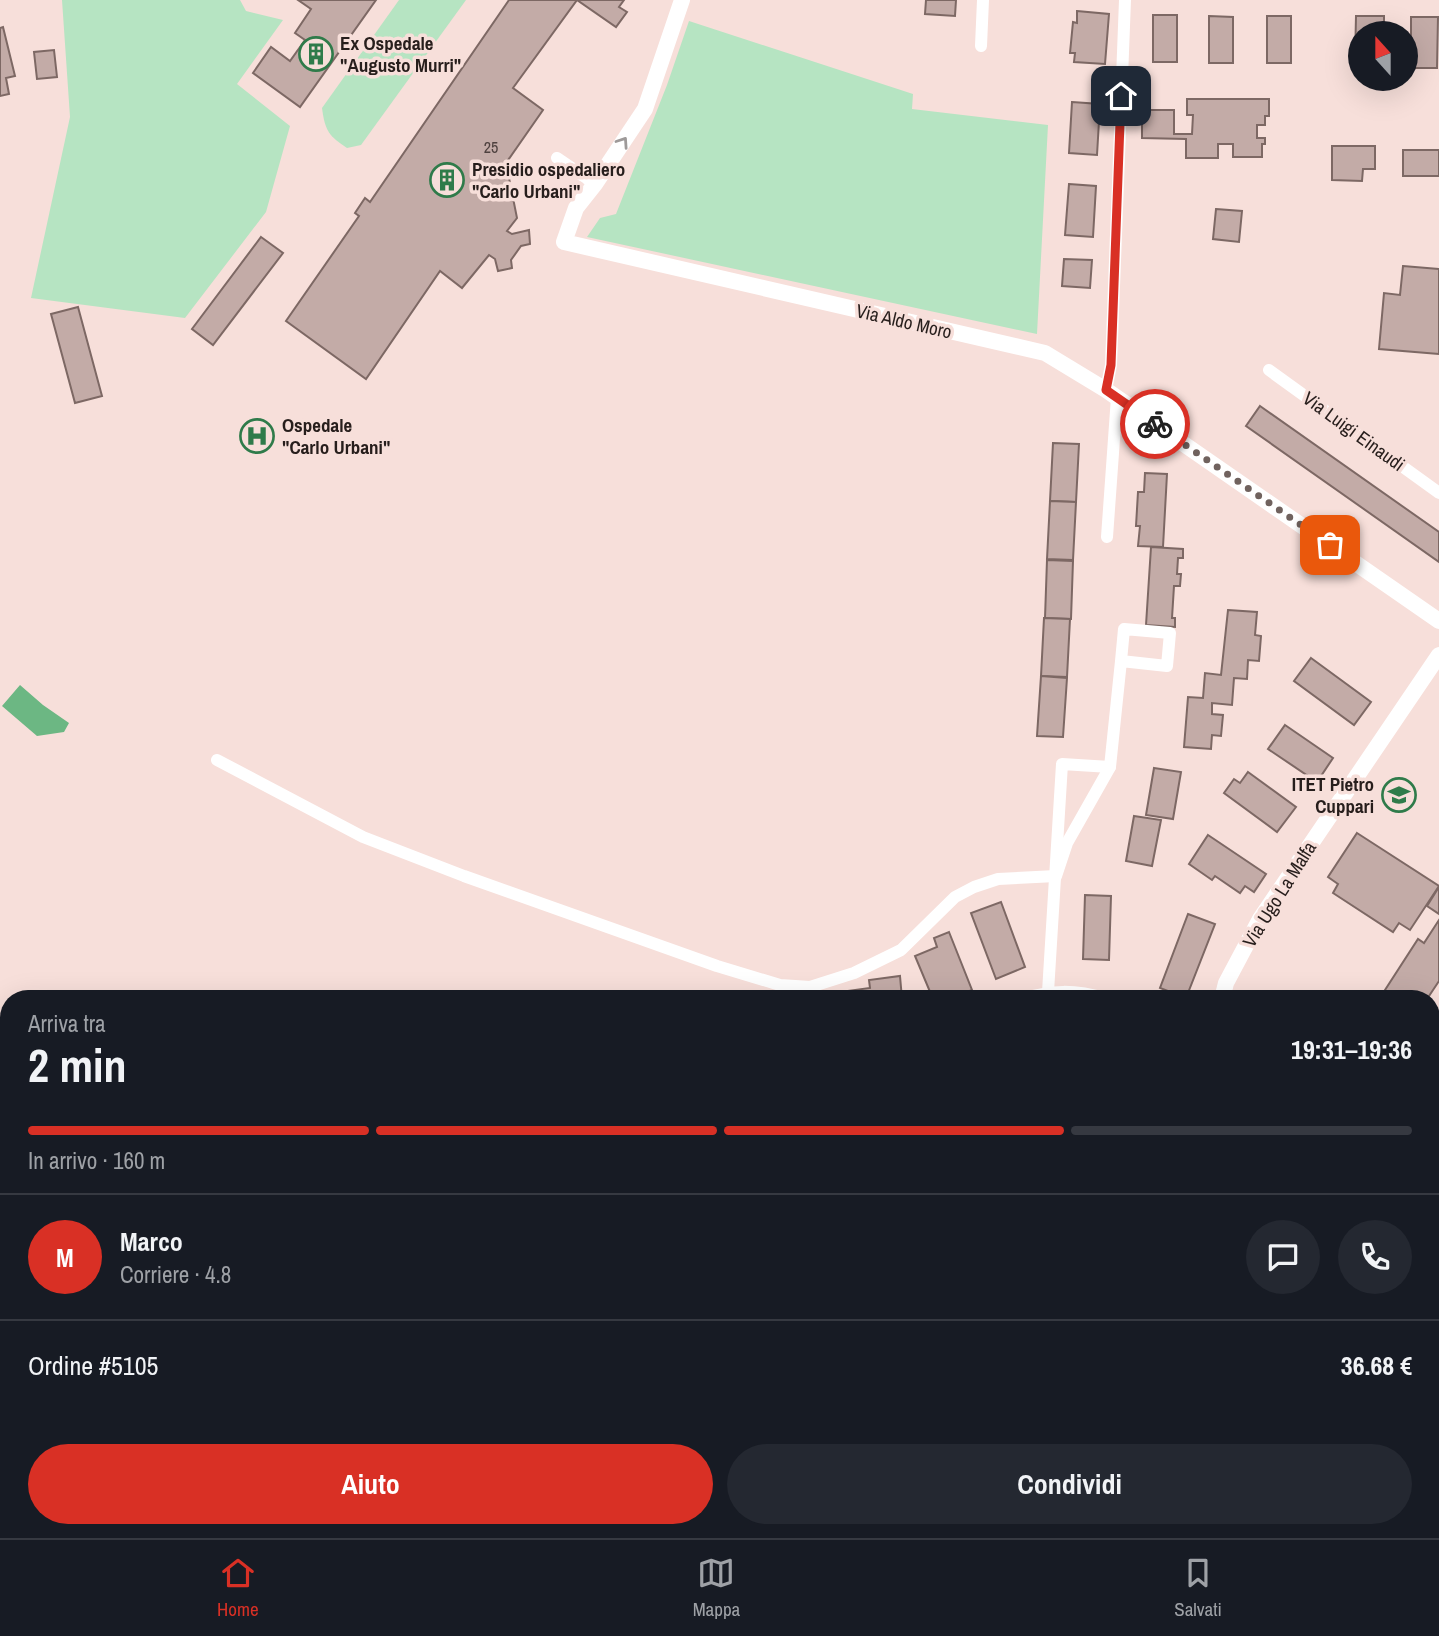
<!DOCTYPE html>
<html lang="it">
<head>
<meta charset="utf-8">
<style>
	:root { --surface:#171b24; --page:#242831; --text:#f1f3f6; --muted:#9ea1a6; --line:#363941; --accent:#d93025 }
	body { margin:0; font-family:"Archivo Narrow",sans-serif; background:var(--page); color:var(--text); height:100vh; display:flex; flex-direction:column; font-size:26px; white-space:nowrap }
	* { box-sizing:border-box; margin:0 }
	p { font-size:23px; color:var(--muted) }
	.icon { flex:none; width:38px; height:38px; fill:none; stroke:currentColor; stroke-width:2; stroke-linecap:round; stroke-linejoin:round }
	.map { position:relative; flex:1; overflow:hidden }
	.details { position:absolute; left:0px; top:990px; width:1440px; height:548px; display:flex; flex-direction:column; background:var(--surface); border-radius:28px 28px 0 0; box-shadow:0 7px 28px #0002 }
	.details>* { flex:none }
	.needle { width:46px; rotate:339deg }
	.controls { position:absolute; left:1348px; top:21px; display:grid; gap:14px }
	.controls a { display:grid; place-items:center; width:70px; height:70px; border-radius:50%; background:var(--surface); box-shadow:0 7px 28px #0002; font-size:35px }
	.pin { position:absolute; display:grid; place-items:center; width:60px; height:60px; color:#fff; margin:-30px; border-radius:14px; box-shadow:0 4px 10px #0006 }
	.courier { position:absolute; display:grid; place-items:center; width:70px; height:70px; margin:-35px; border:5px solid #d93025; border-radius:50%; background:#fff; color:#222; box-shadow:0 2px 9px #0007 }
	.head em { font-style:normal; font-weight:700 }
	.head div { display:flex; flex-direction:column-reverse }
	.head { display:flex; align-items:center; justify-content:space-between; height:119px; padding:0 28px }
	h1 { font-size:46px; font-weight:700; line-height:52px }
	.bar { display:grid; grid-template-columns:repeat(4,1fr); gap:10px 7px; align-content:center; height:84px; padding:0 28px }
	.bar i { height:9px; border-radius:5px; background:var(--line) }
	.bar .active { background:var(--accent) }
	.bar p { grid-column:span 4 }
	.line { display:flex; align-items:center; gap:18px; padding:0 28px; border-top:2px solid var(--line) }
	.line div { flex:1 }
	.round { display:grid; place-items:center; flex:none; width:74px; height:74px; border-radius:37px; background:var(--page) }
	.primary-button { display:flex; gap:14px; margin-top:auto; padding:14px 28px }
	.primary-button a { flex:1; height:80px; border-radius:42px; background:var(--accent); color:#fff; font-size:28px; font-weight:700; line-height:80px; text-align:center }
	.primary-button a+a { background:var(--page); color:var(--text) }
	.menu { display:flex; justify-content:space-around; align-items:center; height:98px; border-top:2px solid var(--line); background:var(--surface); font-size:19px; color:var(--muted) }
	.menu a { display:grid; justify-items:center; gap:4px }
	.menu .active { color:var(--accent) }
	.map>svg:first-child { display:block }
	.green { fill:#b6e4c2 }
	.forest { fill:#6cb783 }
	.building { fill:#c3aba7; stroke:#7d6864; stroke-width:2 }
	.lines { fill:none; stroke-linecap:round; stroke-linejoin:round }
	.street { stroke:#fff; stroke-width:12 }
	.secondary { stroke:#fff; stroke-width:16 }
	.oneway { stroke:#9e9a99 }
	.done { stroke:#70625e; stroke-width:7; stroke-dasharray:0 12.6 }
	.route { stroke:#d93025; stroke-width:9 }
	.labels { text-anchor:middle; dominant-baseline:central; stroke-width:7; stroke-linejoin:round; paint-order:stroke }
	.number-label { font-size:16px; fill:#4e413f }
	.poi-label { font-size:19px; font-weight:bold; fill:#271e1c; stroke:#f7dfda; text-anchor:start }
	.street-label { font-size:19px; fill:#271e1c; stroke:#f7dfda }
</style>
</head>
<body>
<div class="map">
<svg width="1439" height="1538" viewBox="0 0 1439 1538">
	<rect width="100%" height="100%" fill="#f7dfda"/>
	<!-- green -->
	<g class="green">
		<polygon points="62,0 240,0 246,11 283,20 237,84 290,126 266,212 185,318 31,298 70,117"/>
		<path d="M399,0H466L361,145L347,148C329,136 325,131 322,108Z"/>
		<polygon points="689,21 913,94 912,109 1048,125 1037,334 587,237 600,218 616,214 667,85"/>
		<polygon points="842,1530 926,1530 921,1538 835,1538"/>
	</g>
	<!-- forest -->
	<polygon class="forest" points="20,685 43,705 69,723 64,732 37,736 2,706"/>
	<!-- building -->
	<g class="building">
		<polygon points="298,0 376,0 300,107 253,73 271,47 290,61 305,40 295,33 311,9"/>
		<polygon points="509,0 577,0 513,88 543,110 506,163 517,218 507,231 512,234 529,230 530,244 521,246 511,260 512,268 498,271 495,259 489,255 462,288 440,271 366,379 286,321 359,216 355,213 365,198 370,202"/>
		<polygon points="577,0 624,0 619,7 627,12 616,27"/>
		<polygon points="926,0 956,0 955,16 925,14"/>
		<polygon points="1077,11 1109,14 1105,64 1074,62 1075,53 1070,53 1073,22 1077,23"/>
		<rect x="1153" y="15" width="24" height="47"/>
		<polygon points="1209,16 1233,17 1233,63 1209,63"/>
		<rect x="1267" y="16" width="24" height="47"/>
		<polygon points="1356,16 1384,16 1384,33 1360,33 1360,62 1355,62"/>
		<polygon points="1411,17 1438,17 1437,68 1411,68"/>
		<polygon points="3,27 15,76 6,78 9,94 0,96 0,28"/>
		<polygon points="54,50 57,77 37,79 34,52"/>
		<polygon points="1187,99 1269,99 1269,116 1265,116 1265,125 1257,125 1257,138 1265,138 1265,144 1262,144 1262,157 1233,157 1233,144 1218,144 1218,158 1186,158 1186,139 1142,138 1142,110 1174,110 1174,134 1192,134 1193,115 1187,115"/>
		<polygon points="1072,102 1100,104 1097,155 1069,153"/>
		<polygon points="1332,146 1375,146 1375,169 1363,169 1362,181 1332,180"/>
		<rect x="1403" y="150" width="36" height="26"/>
		<polygon points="1069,184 1096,186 1093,237 1065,235"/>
		<polygon points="1216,209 1242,211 1239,242 1213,239"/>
		<polygon points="261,237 283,253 213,345 192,329"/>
		<polygon points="1064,259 1092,260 1090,288 1062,286"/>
		<polygon points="1403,266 1439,269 1439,354 1379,349 1384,293 1400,295"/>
		<polygon points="78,307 102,396 75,403 51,314"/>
		<polygon points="1260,406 1439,532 1439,562 1246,426"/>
		<polygon points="1053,443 1079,444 1076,502 1050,501"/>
		<polygon points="1145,473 1167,474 1163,547 1138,546 1140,526 1136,526 1138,492 1144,492"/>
		<polygon points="1050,501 1076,502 1073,560 1047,559"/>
		<polygon points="1151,547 1183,549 1183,558 1178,558 1177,574 1181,574 1180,586 1174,586 1172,618 1175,618 1175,627 1146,625"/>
		<polygon points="1047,560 1073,561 1071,619 1045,618"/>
		<polygon points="1228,610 1257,612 1255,635 1261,636 1259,661 1248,660 1247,679 1234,678 1232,705 1212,703 1212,714 1223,715 1221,736 1212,735 1211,749 1184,747 1188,697 1203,698 1205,673 1221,675"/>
		<polygon points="1044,618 1070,619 1067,677 1041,676"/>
		<polygon points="1311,658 1371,702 1354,725 1294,681"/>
		<polygon points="1041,676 1067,678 1063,737 1037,736"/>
		<polygon points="1285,725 1333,758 1317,782 1268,749"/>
		<polygon points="1154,768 1181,772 1173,819 1146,815"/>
		<polygon points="1248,772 1296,807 1277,832 1224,793 1234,779 1240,783"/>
		<polygon points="1134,816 1161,820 1152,866 1126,861"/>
		<polygon points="1357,833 1439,886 1410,930 1399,923 1393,932 1333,893 1338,884 1328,877"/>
		<polygon points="1208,835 1266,874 1254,892 1245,886 1240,893 1215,876 1212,880 1189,864"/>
		<polygon points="1439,887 1439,914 1427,906"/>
		<polygon points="1085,895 1111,896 1109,960 1083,959"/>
		<polygon points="1001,902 1025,967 996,979 971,913"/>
		<polygon points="1188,914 1215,924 1186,998 1160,988"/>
		<polygon points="1439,920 1439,981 1427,999 1398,999 1385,990 1418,939 1424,943"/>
		<polygon points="949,932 972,990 951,999 933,999 915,956 937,947 934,938"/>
		<polygon points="900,976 902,999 848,999 847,991 870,988 869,980"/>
		<polygon points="1432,1114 1439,1118 1439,1148 1432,1160"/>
		<polygon points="9,1232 9,1277 0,1285 0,1241"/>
		<polygon points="1439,1234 1439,1267 1432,1273 1432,1240"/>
		<polygon points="2,1411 9,1431 9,1450 0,1453 0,1412"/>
		<polygon points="308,1530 351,1530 347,1538 325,1538"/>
		<polygon points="938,1530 948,1530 965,1538 934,1538"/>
		<polygon points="1366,1530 1406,1530 1394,1538 1355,1538"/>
	</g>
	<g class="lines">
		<!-- street -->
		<g class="street">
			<polyline points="981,46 983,0"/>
			<polyline points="557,158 595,184"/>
			<polyline points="1269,370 1439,493"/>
			<polyline points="1106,390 1111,365 1125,0"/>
			<polyline points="1107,537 1117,397"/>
			<polyline points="217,760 363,837 464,876 717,966 780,985 810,987 854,973 901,950 955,897 974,887 998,879 1056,876 1067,843 1110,767"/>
			<polyline points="1048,992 1062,764 1110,767 1121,661 1167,666 1170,633 1124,629 1121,661"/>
			<path d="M1020,999C1053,990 1074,989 1107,999"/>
			<polyline points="1432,1050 1439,1040"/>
			<polyline points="0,1339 9,1347"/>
			<polyline points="108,1530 110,1538"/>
			<polyline points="209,1530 222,1538"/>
			<polyline points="981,1530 996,1538"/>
			<polyline points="6,1538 32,1530"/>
			<polyline points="1077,1538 1085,1530"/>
		</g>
		<!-- secondary -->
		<g class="secondary">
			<polyline points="682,0 645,109 595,184 576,208 564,242 1045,353 1106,390 1439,621"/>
			<polyline points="1222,999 1226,983 1260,919 1439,655"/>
			<polyline points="1432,1206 1439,1211"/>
			<polyline points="0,1364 9,1372"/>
			<polyline points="1432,1401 1439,1395"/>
			<polyline points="1432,1429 1439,1422"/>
			<polyline points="177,1530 190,1538"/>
			<polyline points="1273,1538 1282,1530"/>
			<polyline points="1305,1538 1315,1530"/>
		</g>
	</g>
	<!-- one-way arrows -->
	<defs><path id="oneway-chevron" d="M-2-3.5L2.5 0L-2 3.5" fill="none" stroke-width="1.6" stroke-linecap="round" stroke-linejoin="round" transform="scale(1.75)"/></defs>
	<use class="oneway" href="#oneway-chevron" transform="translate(623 142) rotate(-56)"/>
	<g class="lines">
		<!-- done -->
		<polyline class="done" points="1155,424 1330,545"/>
		<!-- route -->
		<polyline class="route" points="1121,96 1111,365 1106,390 1155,424"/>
	</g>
	<!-- icons -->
	<defs>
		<g id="building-ring" transform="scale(1.75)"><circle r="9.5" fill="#f7dfda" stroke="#2f7b4a" stroke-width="1.5"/><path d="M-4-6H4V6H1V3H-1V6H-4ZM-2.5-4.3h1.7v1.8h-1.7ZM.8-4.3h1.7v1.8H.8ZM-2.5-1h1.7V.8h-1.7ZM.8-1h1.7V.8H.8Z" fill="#2f7b4a"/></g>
		<g id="hospital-ring" transform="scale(1.75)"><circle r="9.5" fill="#f7dfda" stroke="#2f7b4a" stroke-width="1.5"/><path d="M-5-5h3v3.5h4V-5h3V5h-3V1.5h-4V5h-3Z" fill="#2f7b4a"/></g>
		<g id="school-ring" transform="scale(1.75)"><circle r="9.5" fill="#f7dfda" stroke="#2f7b4a" stroke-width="1.5"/><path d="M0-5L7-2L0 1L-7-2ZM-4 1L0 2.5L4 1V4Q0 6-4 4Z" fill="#2f7b4a"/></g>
	</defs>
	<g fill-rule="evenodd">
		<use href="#building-ring" x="316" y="54"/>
		<use href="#building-ring" x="447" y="180"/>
		<use href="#hospital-ring" x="257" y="436"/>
		<use href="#school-ring" x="1399" y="795"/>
	</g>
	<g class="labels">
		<!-- number labels -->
		<g class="number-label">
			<text x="491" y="147">25</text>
		</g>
		<!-- poi labels -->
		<g class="poi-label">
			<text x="340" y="43">Ex Ospedale<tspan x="340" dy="22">"Augusto Murri"</tspan></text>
			<text x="472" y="169">Presidio ospedaliero<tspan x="472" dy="22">"Carlo Urbani"</tspan></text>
			<text x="282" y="425">Ospedale<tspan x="282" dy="22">"Carlo Urbani"</tspan></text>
			<text x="1374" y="784" text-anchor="end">ITET Pietro<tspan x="1374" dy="22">Cuppari</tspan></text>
		</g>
		<!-- street labels -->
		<g class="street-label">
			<text transform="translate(904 321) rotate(13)">Via Aldo Moro</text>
			<text transform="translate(1354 431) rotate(36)">Via Luigi Einaudi</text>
			<text transform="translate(1279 894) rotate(-58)">Via Ugo La Malfa</text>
		</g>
	</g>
</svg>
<div class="controls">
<a><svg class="needle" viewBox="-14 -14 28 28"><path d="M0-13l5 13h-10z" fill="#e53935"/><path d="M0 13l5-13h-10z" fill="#9ea1a6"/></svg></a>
</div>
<div class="pin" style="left:1330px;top:545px;background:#ea580c"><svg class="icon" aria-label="bag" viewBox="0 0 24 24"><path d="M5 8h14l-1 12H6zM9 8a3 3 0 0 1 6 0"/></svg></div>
<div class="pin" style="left:1121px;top:96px;background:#1f2937"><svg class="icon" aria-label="home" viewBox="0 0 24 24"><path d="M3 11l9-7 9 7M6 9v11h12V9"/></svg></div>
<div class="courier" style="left:1155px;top:424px"><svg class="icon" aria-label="bike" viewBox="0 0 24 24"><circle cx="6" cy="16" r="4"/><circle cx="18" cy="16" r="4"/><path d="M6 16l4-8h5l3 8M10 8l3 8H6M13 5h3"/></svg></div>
<section class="details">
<div class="head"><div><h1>2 min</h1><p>Arriva tra</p></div><em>19:31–19:36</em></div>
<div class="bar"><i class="active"></i><i class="active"></i><i class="active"></i><i></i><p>In arrivo · 160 m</p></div>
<div class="line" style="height:126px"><b class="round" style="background:var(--accent);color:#fff">M</b><div><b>Marco</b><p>Corriere · 4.8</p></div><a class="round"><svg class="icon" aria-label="chat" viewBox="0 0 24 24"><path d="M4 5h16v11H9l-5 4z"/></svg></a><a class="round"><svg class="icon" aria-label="phone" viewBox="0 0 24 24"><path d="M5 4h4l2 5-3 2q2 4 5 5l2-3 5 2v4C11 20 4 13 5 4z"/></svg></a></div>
<div class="line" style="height:91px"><div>Ordine #5105</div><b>36.68 €</b></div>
<div class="primary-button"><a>Aiuto</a><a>Condividi</a></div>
</section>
</div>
<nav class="menu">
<a class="active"><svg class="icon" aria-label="home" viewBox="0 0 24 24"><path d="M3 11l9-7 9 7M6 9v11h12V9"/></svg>Home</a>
<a><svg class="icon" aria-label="map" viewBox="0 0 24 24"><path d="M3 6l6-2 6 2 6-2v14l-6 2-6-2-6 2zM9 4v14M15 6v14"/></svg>Mappa</a>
<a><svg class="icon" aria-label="saved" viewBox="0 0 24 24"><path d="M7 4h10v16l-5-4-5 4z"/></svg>Salvati</a>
</nav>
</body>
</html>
